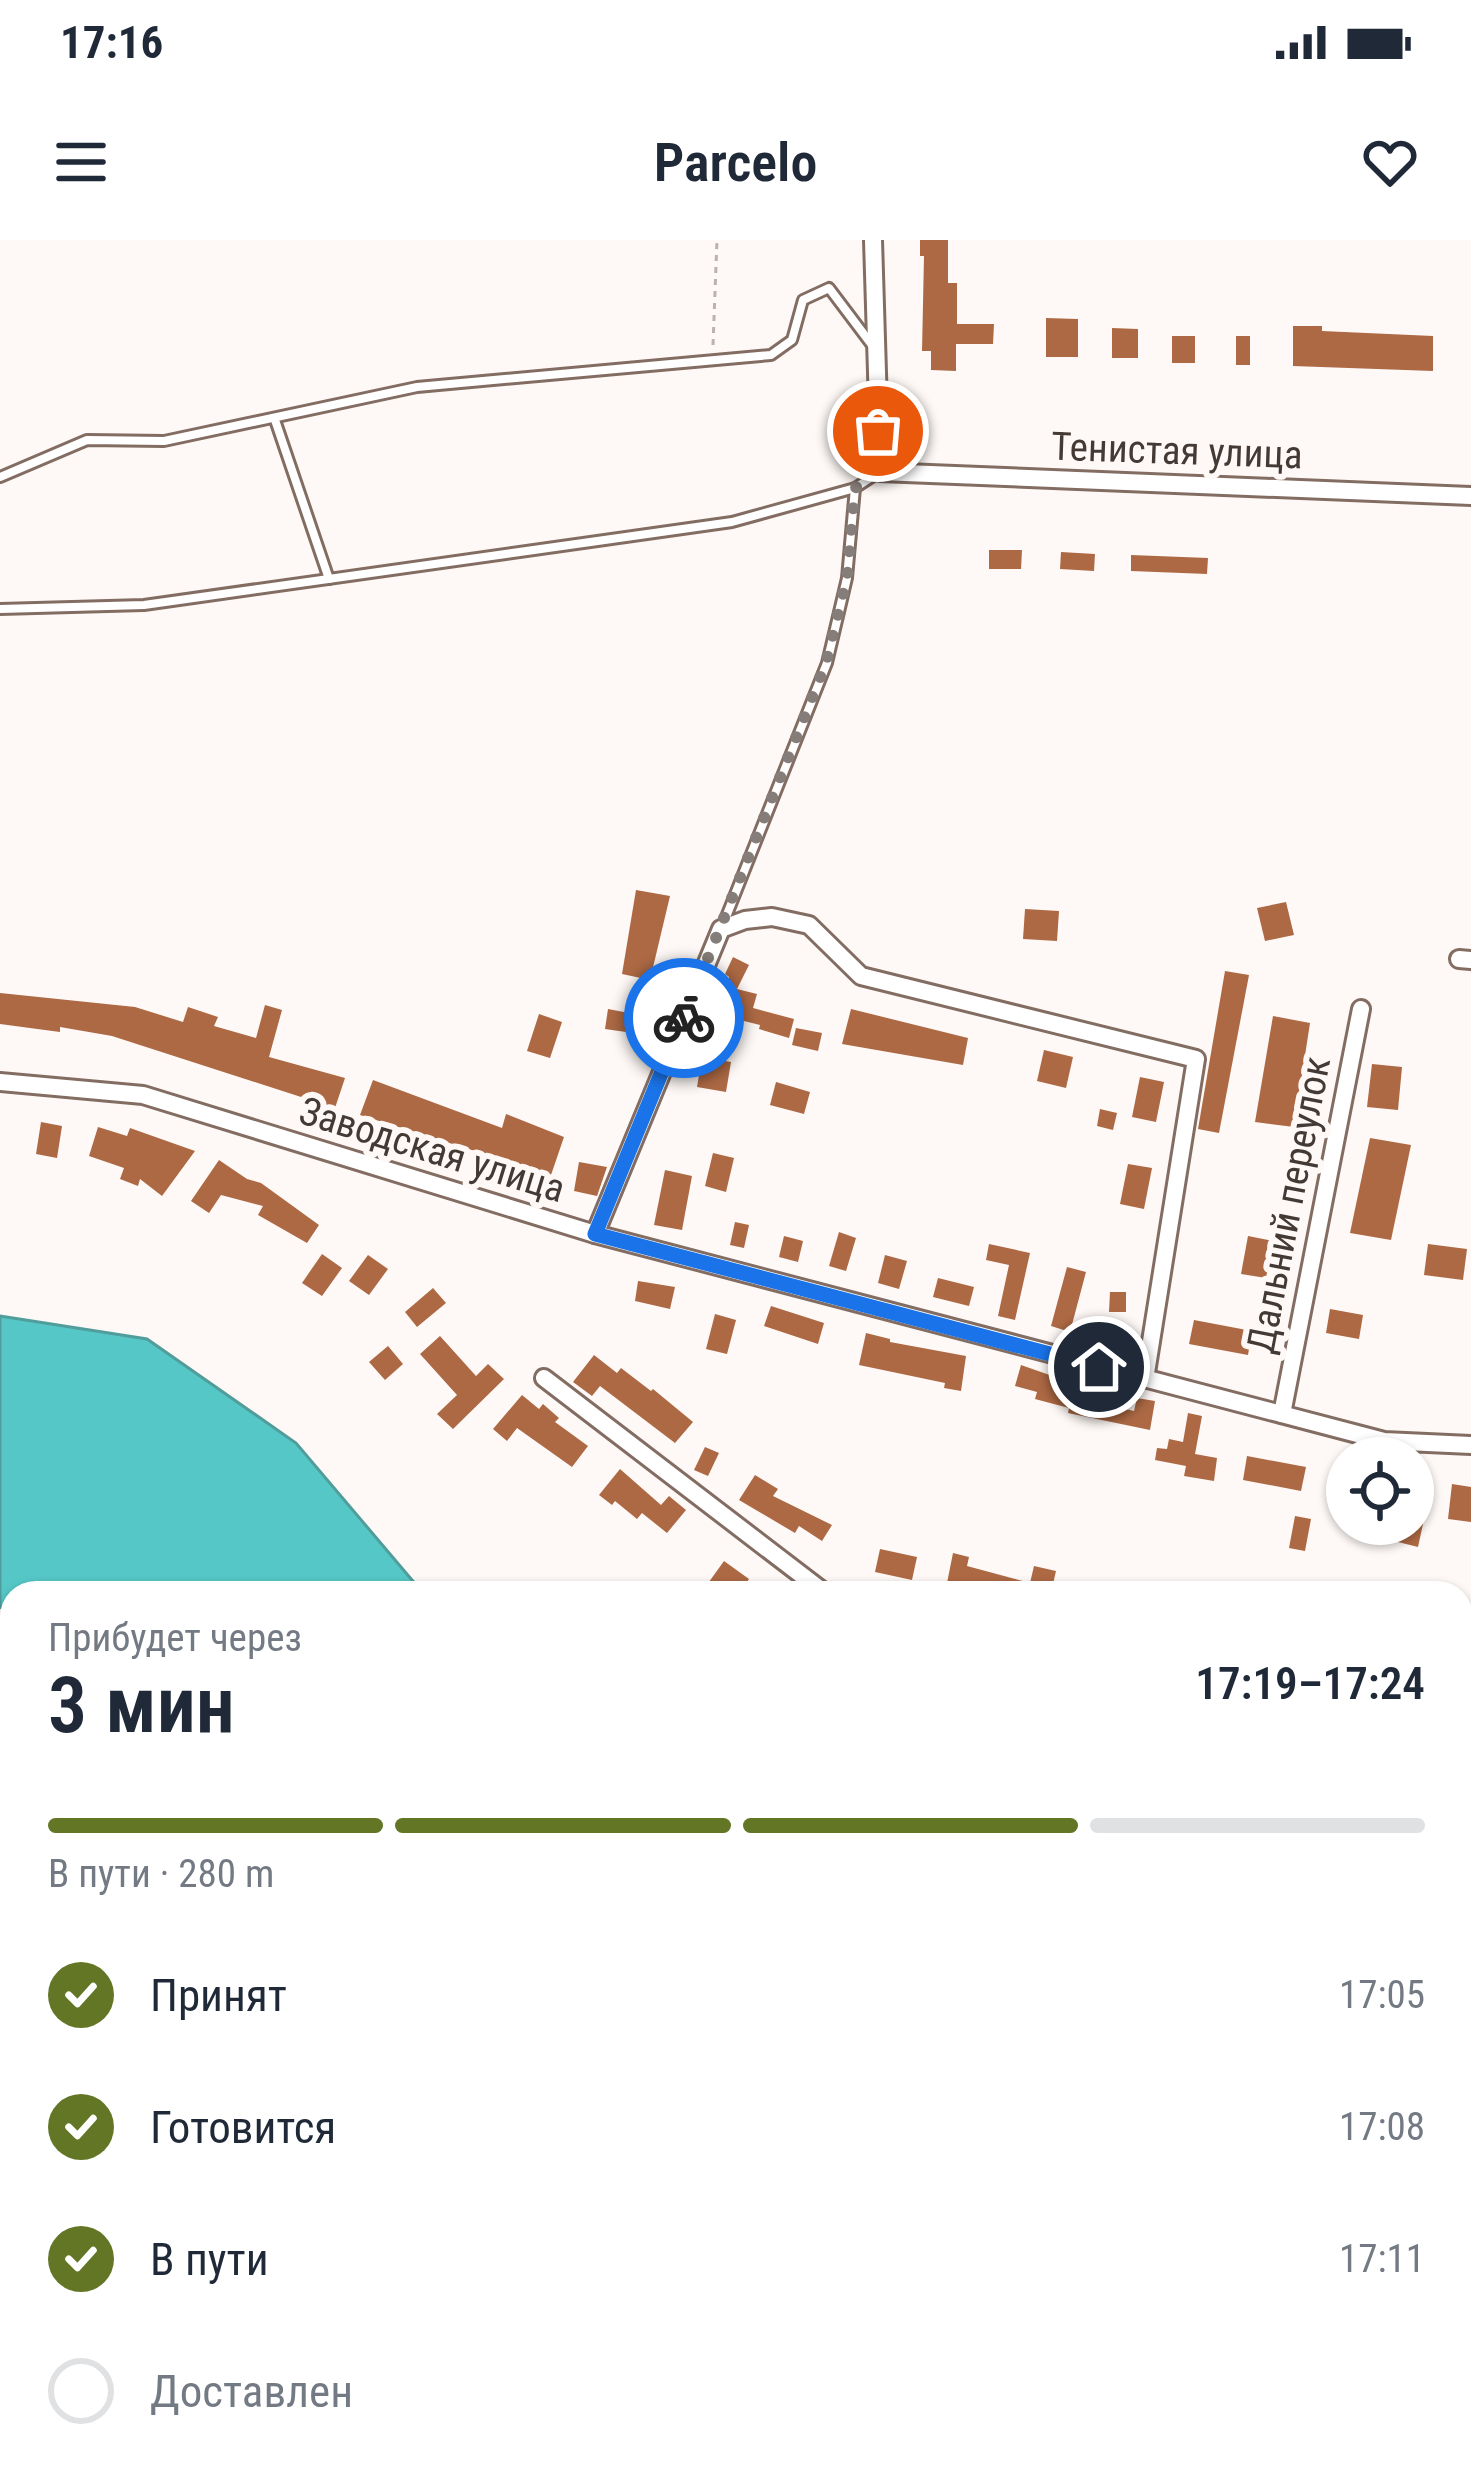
<!DOCTYPE html>
<html lang="ru">
<head>
<meta charset="utf-8">
<style>
	:root { --surface:#fff; --page:#f6f6f7; --text:#1f2937; --muted:#747a83; --line:#e0e1e3; --accent:#627625 }
	body { margin:0; font-family:"Roboto Condensed",sans-serif; background:var(--page); color:var(--text); height:100vh; display:flex; flex-direction:column; font-size:45px; white-space:nowrap }
	* { box-sizing:border-box; margin:0 }
	p { font-size:39px; color:var(--muted) }
	.icon { flex:none; width:66px; height:66px; fill:none; stroke:currentColor; stroke-width:2; stroke-linecap:round; stroke-linejoin:round }
	.map { position:relative; flex:1; overflow:hidden }
	.drawer { position:absolute; left:0px; top:1341px; width:1473px; height:903px; display:flex; flex-direction:column; background:var(--surface); border-radius:36px 36px 0 0; box-shadow:0 3px 9px #0004 }
	.drawer>* { flex:none }
	.tools { position:absolute; left:1326px; top:1197px; display:grid; gap:24px }
	.tools a { display:grid; place-items:center; width:108px; height:108px; border-radius:50%; background:var(--surface); box-shadow:0 3px 9px #0004; font-size:60px }
	.pin { position:absolute; display:grid; place-items:center; width:102px; height:102px; color:#fff; margin:-51px; border:6px solid #fff; border-radius:50%; box-shadow:0 3px 12px #0007 }
	.courier { position:absolute; display:grid; place-items:center; width:120px; height:120px; margin:-60px; border:9px solid #1a73e8; border-radius:50%; background:#fff; color:#222; box-shadow:0 3px 15px #0007 }
	.overview em { font-style:normal; font-weight:600 }
	.overview div { display:flex; flex-direction:column-reverse }
	.overview { display:flex; align-items:center; justify-content:space-between; height:204px; padding:0 48px }
	h1 { font-size:78px; font-weight:600; line-height:90px }
	.bar { display:grid; grid-template-columns:repeat(4,1fr); gap:18px 12px; align-content:center; height:144px; padding:0 48px }
	.bar i { height:15px; border-radius:9px; background:var(--line) }
	.bar .current { background:var(--accent) }
	.bar p { grid-column:span 4 }
	ol { padding:0 48px; list-style:none }
	li { display:flex; align-items:center; gap:36px; height:132px }
	li p { margin-inline-start:auto }
	li .icon { padding:12px; border-radius:50%; background:var(--accent); color:#fff; stroke-width:4 }
	li:last-child { color:var(--muted) }
	li i { width:66px; height:66px; border:6px solid var(--line); border-radius:50% }
	.status { display:flex; justify-content:space-between; align-items:center; height:84px; padding:0 60px; background:var(--surface); direction:ltr }
	.status svg { height:33px; fill:currentColor }
	header { display:flex; justify-content:space-between; align-items:center; height:156px; padding:0 48px; background:var(--surface); font-size:54px; font-weight:600 }
	.map>svg:first-child { display:block }
	.water { fill:#56c7c7; stroke:#519d9b; stroke-width:3 }
	.building { fill:#ad6944 }
	.lines { fill:none; stroke-linecap:round; stroke-linejoin:round }
	.lane-casing { stroke:#836d63; stroke-width:14 }
	.street-casing { stroke:#836d63; stroke-width:22 }
	.path { stroke:#b9b2af; stroke-width:3; stroke-dasharray:6 6; stroke-linecap:butt }
	.lane { stroke:#fff; stroke-width:8 }
	.street { stroke:#fff; stroke-width:16 }
	.done { stroke:#857d79; stroke-width:12; stroke-dasharray:0 21.6 }
	.route { stroke:#1a73e8; stroke-width:15 }
	.labels { text-anchor:middle; dominant-baseline:central; stroke-width:12; stroke-linejoin:round; paint-order:stroke }
	.street-label { font-size:39px; fill:#443a35; stroke:#fef9f6 }
</style>
</head>
<body>
<div class="status"><b>17:16</b><svg viewBox="0 0 49 12"><path d="M0 12V9h3v3zM5 12V6h3v6zM10 12V3h3v9zM15 12V0h3v12zM26 1h20v11H26zM47 4h2v5h-2z"/></svg></div>
<header><svg class="icon" aria-label="menu" viewBox="0 0 24 24"><path d="M4 6h16M4 12h16M4 18h16"/></svg>Parcelo<svg class="icon" aria-label="heart" viewBox="0 0 24 24"><path d="M12 20l-8-8c-3-5 5-10 8-4 3-6 11-1 8 4z"/></svg></header>
<div class="map">
<svg width="1471" height="2242" viewBox="0 0 1471 2242">
	<rect width="100%" height="100%" fill="#fef9f6"/>
	<!-- water -->
	<g class="water">
		<polygon points="0,1076 147,1099 296,1203 423,1353 12,1353 12,1373 0,1367"/>
		<polygon points="1461,1722 1471,1727 1471,2060 1461,2057"/>
	</g>
	<!-- building -->
	<g class="building">
		<polygon points="920,0 948,0 948,43 957,43 957,84 994,84 993,104 956,104 956,131 931,130 931,111 922,111 924,16 920,16"/>
		<polygon points="1046,78 1078,79 1078,117 1046,117"/>
		<polygon points="1293,86 1322,86 1322,91 1433,96 1433,131 1293,126"/>
		<polygon points="1112,88 1138,89 1138,118 1112,118"/>
		<rect x="1172" y="96" width="23" height="27"/>
		<rect x="1236" y="96" width="14" height="29"/>
		<polygon points="989,310 1022,310 1021,329 989,329"/>
		<polygon points="1061,312 1095,314 1094,331 1060,329"/>
		<polygon points="1131,315 1208,318 1207,334 1131,331"/>
		<polygon points="636,650 670,656 650,740 622,734"/>
		<polygon points="1286,662 1294,695 1265,701 1257,668"/>
		<polygon points="1025,669 1059,671 1057,701 1023,699"/>
		<polygon points="733,717 749,725 737,749 757,754 753,768 794,779 789,798 759,789 760,785 720,775 729,737 725,734"/>
		<polygon points="1225,731 1249,735 1219,893 1198,889"/>
		<polygon points="0,753 135,767 183,782 188,767 218,777 214,786 256,798 265,765 282,770 269,817 345,838 335,868 112,796 60,787 60,792 0,784"/>
		<polygon points="608,769 629,773 626,792 605,789"/>
		<polygon points="851,769 968,798 963,825 842,804"/>
		<polygon points="539,774 562,782 550,818 527,811"/>
		<polygon points="1273,776 1310,783 1294,887 1255,882"/>
		<polygon points="796,788 822,793 818,811 792,805"/>
		<polygon points="1044,810 1073,817 1066,848 1037,841"/>
		<polygon points="702,817 731,822 726,852 697,847"/>
		<polygon points="1372,824 1402,827 1398,870 1367,867"/>
		<polygon points="1140,837 1164,842 1156,882 1132,877"/>
		<polygon points="373,840 502,888 506,874 564,897 551,935 360,875"/>
		<polygon points="776,842 810,852 804,874 770,865"/>
		<polygon points="1100,869 1117,873 1113,890 1097,886"/>
		<polygon points="41,882 62,886 57,918 36,914"/>
		<polygon points="98,887 127,896 130,888 195,911 162,956 140,939 138,946 120,939 124,928 89,916"/>
		<polygon points="1370,898 1411,905 1391,1000 1350,993"/>
		<polygon points="713,913 734,918 726,952 705,946"/>
		<polygon points="219,920 247,939 261,943 319,985 307,1003 258,975 263,966 221,955 209,973 191,961"/>
		<polygon points="579,922 607,927 597,956 574,951"/>
		<polygon points="1128,924 1152,928 1144,969 1120,964"/>
		<polygon points="665,930 692,936 682,990 654,985"/>
		<polygon points="735,982 749,985 744,1008 730,1005"/>
		<polygon points="839,992 856,998 846,1031 829,1026"/>
		<polygon points="784,996 803,1001 798,1022 779,1017"/>
		<polygon points="1248,996 1273,1001 1266,1038 1241,1034"/>
		<polygon points="989,1004 1030,1013 1015,1080 998,1076 1009,1025 986,1020"/>
		<polygon points="1428,1004 1467,1009 1463,1040 1424,1035"/>
		<polygon points="322,1014 342,1028 322,1056 302,1043"/>
		<polygon points="368,1015 388,1029 369,1055 349,1041"/>
		<polygon points="885,1015 907,1021 899,1049 878,1043"/>
		<polygon points="1067,1027 1086,1032 1070,1092 1051,1086"/>
		<polygon points="938,1038 974,1047 969,1066 933,1057"/>
		<polygon points="638,1041 675,1047 670,1069 635,1061"/>
		<polygon points="433,1048 446,1063 417,1087 405,1072"/>
		<polygon points="1110,1052 1126,1052 1126,1072 1109,1072"/>
		<polygon points="771,1066 824,1083 818,1104 764,1086"/>
		<polygon points="1330,1069 1363,1075 1359,1099 1326,1093"/>
		<polygon points="715,1074 736,1080 727,1114 706,1109"/>
		<polygon points="1194,1080 1252,1091 1248,1115 1189,1104"/>
		<polygon points="866,1093 890,1099 890,1102 966,1116 961,1151 944,1148 945,1143 859,1125"/>
		<polygon points="440,1096 476,1136 488,1124 504,1139 453,1189 437,1174 457,1155 420,1114"/>
		<polygon points="388,1106 403,1124 385,1140 369,1122"/>
		<polygon points="594,1115 617,1133 621,1128 651,1151 653,1149 693,1182 675,1203 600,1146 592,1156 573,1142"/>
		<polygon points="1021,1125 1061,1139 1060,1144 1089,1151 1087,1160 1134,1171 1137,1158 1155,1161 1150,1190 1068,1173 1069,1168 1035,1159 1037,1152 1015,1146"/>
		<polygon points="522,1155 539,1169 543,1164 559,1178 555,1182 588,1206 572,1227 517,1188 507,1201 493,1189"/>
		<polygon points="1188,1173 1202,1176 1195,1214 1217,1218 1214,1241 1184,1236 1186,1226 1155,1220 1157,1208 1167,1209 1169,1199 1183,1202"/>
		<polygon points="705,1207 719,1213 708,1236 694,1230"/>
		<polygon points="1247,1216 1306,1227 1301,1251 1243,1240"/>
		<polygon points="620,1229 661,1265 669,1256 686,1270 667,1293 642,1273 637,1279 615,1261 612,1265 599,1255"/>
		<polygon points="755,1235 778,1249 773,1256 832,1285 822,1301 799,1286 795,1293 739,1260"/>
		<polygon points="1452,1244 1471,1247 1471,1282 1448,1279"/>
		<polygon points="1295,1276 1311,1279 1305,1311 1289,1308"/>
		<polygon points="1398,1284 1423,1284 1418,1307 1394,1301"/>
		<polygon points="880,1309 917,1317 912,1340 875,1332"/>
		<polygon points="953,1313 969,1317 967,1326 1030,1343 1034,1326 1056,1331 1051,1353 945,1353"/>
		<polygon points="724,1321 749,1339 739,1353 701,1353"/>
	</g>
	<g class="lines">
		<!-- lane casing -->
		<g class="lane-casing">
			<g id="lane">
				<polyline points="275,180 329,339"/>
				<polyline points="0,237 87,200 164,201 417,147 771,115 792,100 803,60 829,48 872,105"/>
				<polyline points="0,369 144,365 732,282 855,248"/>
				<polyline points="722,687 827,423 847,338 855,248 878,233"/>
			</g>
		</g>
		<!-- street casing -->
		<g class="street-casing">
			<g id="street">
				<polyline points="873,0 880,232 1471,256"/>
				<polyline points="1459,719 1471,720"/>
				<polyline points="0,842 143,855 595,994 1384,1201 1471,1205"/>
				<polyline points="595,994 721,689 745,680 772,677 809,685 861,736 1196,819 1145,1139"/>
				<polyline points="544,1138 825,1353"/>
				<polyline points="1282,1174 1361,769"/>
				<polyline points="1461,1494 1471,1496"/>
				<polyline points="0,1893 12,1879"/>
				<polyline points="0,2151 12,2157"/>
				<polyline points="1461,2169 1471,2171"/>
				<polyline points="162,2232 183,2242"/>
				<polyline points="1068,2242 1073,2232"/>
				<polyline points="1319,2242 1321,2232"/>
			</g>
		</g>
		<!-- path -->
		<polyline class="path" points="713,105 717,0"/>
		<!-- lane -->
		<use href="#lane" class="lane"/>
		<!-- street -->
		<use href="#street" class="street"/>
	</g>
	<g class="lines">
		<!-- done -->
		<polyline class="done" points="684,778 826,423 847,338 855,248 880,232 878,191"/>
		<!-- route -->
		<polyline class="route" points="684,778 595,994 1099,1127"/>
	</g>
	<g class="labels">
		<!-- street labels -->
		<g class="street-label">
			<text transform="translate(1177 211) rotate(2)">Тенистая улица</text>
			<text transform="translate(432 910) rotate(17)">Заводская улица</text>
			<text transform="translate(1289 965) rotate(-79)">Дальний переулок</text>
		</g>
	</g>
</svg>
<div class="tools">
<a><svg class="icon" aria-label="locate" viewBox="0 0 24 24"><circle cx="12" cy="12" r="6"/><path d="M12 2v4M12 18v4M2 12h4M18 12h4"/></svg></a>
</div>
<div class="pin" style="left:878px;top:191px;background:#ea580c"><svg class="icon" aria-label="bag" viewBox="0 0 24 24"><path d="M5 8h14l-1 12H6zM9 8a3 3 0 0 1 6 0"/></svg></div>
<div class="pin" style="left:1099px;top:1127px;background:#1f2937"><svg class="icon" aria-label="home" viewBox="0 0 24 24"><path d="M3 11l9-7 9 7M6 9v11h12V9"/></svg></div>
<div class="courier" style="left:684px;top:778px"><svg class="icon" aria-label="bike" viewBox="0 0 24 24"><circle cx="6" cy="16" r="4"/><circle cx="18" cy="16" r="4"/><path d="M6 16l4-8h5l3 8M10 8l3 8H6M13 5h3"/></svg></div>
<section class="drawer">
<div class="overview"><div><h1>3 мин</h1><p>Прибудет через</p></div><em>17:19–17:24</em></div>
<div class="bar"><i class="current"></i><i class="current"></i><i class="current"></i><i></i><p>В пути · 280 m</p></div>
<ol>
<li><svg class="icon" aria-label="check" viewBox="0 0 24 24"><path d="M5 12l5 5 9-10"/></svg>Принят<p>17:05</p></li>
<li><svg class="icon" aria-label="check" viewBox="0 0 24 24"><path d="M5 12l5 5 9-10"/></svg>Готовится<p>17:08</p></li>
<li><svg class="icon" aria-label="check" viewBox="0 0 24 24"><path d="M5 12l5 5 9-10"/></svg>В пути<p>17:11</p></li>
<li><i></i>Доставлен</li>
</ol>
</section>
</div>
</body>
</html>
